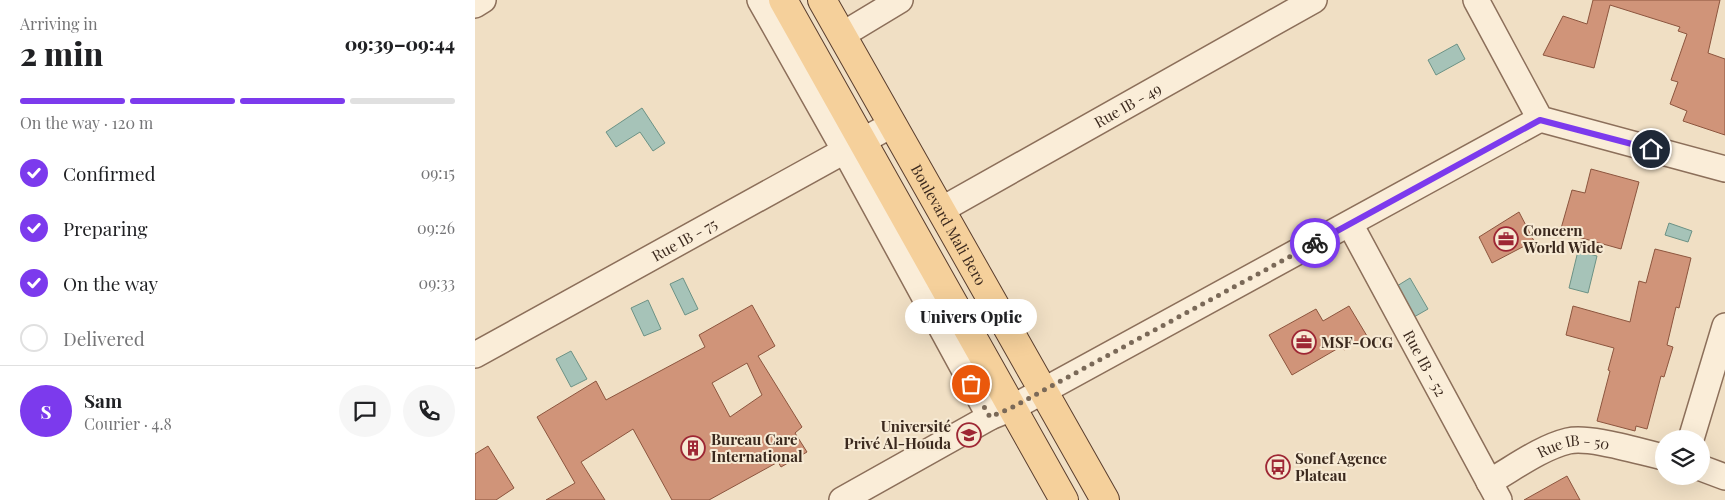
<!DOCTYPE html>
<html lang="en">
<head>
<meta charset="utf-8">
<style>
	:root { --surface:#fff; --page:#f6f6f6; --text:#202124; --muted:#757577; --line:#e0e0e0; --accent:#7c3aed }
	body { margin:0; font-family:"Playfair Display",serif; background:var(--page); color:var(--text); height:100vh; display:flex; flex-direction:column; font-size:19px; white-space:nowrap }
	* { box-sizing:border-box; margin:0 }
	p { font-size:16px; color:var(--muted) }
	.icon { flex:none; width:28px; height:28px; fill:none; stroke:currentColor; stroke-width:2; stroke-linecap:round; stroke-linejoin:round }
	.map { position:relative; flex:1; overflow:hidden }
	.drawer { display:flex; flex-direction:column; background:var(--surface); width:475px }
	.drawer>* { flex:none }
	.buttons { position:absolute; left:1180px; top:430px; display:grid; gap:10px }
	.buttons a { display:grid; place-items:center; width:55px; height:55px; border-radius:50%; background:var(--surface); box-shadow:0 5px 20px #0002; font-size:25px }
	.pin { position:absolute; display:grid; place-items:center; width:42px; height:42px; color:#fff; margin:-21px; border:2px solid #fff; border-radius:50%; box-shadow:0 1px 5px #0007 }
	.courier { position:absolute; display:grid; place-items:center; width:50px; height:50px; margin:-25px; border:4px solid #7c3aed; border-radius:50%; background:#fff; color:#222; box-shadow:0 1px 6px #0007 }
	.bubble { position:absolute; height:35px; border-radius:18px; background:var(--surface); box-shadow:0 5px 20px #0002; font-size:16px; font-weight:800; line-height:35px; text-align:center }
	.overview em { font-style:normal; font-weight:800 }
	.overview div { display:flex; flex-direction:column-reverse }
	.overview { display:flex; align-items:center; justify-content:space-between; height:85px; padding:0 20px }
	h1 { font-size:32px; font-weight:800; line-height:38px }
	.bar { display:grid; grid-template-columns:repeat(4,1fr); gap:8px 5px; align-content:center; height:60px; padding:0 20px }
	.bar i { height:6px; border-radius:4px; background:var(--line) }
	.bar .selected { background:var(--accent) }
	.bar p { grid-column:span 4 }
	.line { display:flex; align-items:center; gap:12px; padding:0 20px; border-top:1px solid var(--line) }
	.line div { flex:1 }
	.round { display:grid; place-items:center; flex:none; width:52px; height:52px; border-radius:26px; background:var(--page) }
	ol { padding:0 20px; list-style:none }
	li { display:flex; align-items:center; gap:15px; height:55px }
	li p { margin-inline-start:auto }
	li .icon { padding:5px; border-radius:50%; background:var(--accent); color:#fff; stroke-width:4 }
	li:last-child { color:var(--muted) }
	li i { width:28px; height:28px; border:2px solid var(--line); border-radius:50% }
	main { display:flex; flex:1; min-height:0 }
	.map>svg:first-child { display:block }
	.water { fill:#a6c3b8; stroke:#6c9285 }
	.building { fill:#d09479; stroke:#8c553e; fill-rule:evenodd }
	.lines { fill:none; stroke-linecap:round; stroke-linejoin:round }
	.street-casing { stroke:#8c6f5a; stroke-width:28 }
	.primary-casing { stroke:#5a3e2e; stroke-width:30 }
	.street { stroke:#faedd8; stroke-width:25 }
	.primary { stroke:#f5d09b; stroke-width:28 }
	.done { stroke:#7a6958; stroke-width:5; stroke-dasharray:0 9 }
	.route { stroke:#7c3aed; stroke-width:6 }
	.labels { text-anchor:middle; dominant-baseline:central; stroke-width:4; stroke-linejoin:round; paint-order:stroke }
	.street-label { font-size:15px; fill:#3b291e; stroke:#f7ead4 }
	.poi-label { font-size:15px; font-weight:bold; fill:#3b291e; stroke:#f7ead4; text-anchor:start }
</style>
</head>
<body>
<main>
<section class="drawer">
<div class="overview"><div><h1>2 min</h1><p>Arriving in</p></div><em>09:39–09:44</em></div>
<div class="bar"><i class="selected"></i><i class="selected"></i><i class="selected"></i><i></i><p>On the way · 120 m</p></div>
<ol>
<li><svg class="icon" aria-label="check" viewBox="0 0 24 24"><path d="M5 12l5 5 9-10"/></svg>Confirmed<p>09:15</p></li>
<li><svg class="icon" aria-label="check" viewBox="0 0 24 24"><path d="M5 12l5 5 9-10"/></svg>Preparing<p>09:26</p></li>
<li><svg class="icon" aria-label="check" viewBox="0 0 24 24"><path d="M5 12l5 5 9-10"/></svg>On the way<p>09:33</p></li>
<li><i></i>Delivered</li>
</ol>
<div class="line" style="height:90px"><b class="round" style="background:var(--accent);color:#fff">S</b><div><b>Sam</b><p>Courier · 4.8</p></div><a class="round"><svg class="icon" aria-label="chat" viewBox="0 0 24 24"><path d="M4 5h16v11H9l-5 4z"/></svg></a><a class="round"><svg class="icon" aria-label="phone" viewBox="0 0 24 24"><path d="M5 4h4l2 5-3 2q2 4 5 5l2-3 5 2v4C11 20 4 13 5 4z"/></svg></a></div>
</section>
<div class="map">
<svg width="1250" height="500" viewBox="0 0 1250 500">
	<rect width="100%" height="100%" fill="#f0dfc4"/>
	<!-- water -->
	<g class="water">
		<polygon points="982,44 990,59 961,75 953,60"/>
		<polygon points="167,108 190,143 178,151 165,132 141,147 131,132"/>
		<polygon points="1194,223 1217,231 1213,242 1190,235"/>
		<polygon points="1103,251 1122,256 1113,293 1094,288"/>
		<polygon points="208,278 223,309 210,315 195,284"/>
		<polygon points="935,278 953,309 939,317 922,286"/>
		<polygon points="173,300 186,329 169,336 156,308"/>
		<polygon points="96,351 112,379 96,387 81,359"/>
	</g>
	<!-- building -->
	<g class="building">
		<polygon points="1118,0 1245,0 1233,53 1250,59 1250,135 1208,121 1212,111 1195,104 1203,82 1196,80 1212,34 1203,31 1205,27 1135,5 1119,68 1068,55 1088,16 1112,24"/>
		<polygon points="1116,169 1164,182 1146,249 1085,232 1097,190 1110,193"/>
		<polygon points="1044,212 1059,241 1017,263 1004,237"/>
		<polygon points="1180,249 1216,258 1204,308 1201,307 1192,345 1198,347 1189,377 1186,376 1172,429 1161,426 1160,431 1122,421 1135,371 1133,370 1139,348 1091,335 1098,306 1155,322 1164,281 1171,283"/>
		<path d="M277,305L300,346L283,356L327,427L320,433L332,452L306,467L303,462L234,500H197L158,429L106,462L130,500H71L100,483L62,417L121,381L131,400L230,347L224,335ZM272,363L287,395L255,417L237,383Z"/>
		<polygon points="874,306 892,336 869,350 867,346 817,375 794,335 841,309 848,321"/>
		<polygon points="13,446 39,488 21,500 0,500 0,454"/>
		<polygon points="1092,476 1105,500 1049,500"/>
	</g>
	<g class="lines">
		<!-- street casing -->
		<g class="street-casing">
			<g id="street">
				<polyline points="285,0 369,149 515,417"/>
				<polyline points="1001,0 1065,119 1250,169"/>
				<polyline points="0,5 8,0"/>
				<polyline points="367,35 425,0"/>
				<path id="s1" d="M466,210L839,0"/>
				<path id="s2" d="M875,224L1024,500"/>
				<path id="s3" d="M0,355L418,124"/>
				<polyline points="1216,439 1250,326"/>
				<polyline points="1226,468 1250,477"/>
				<path id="s4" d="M1014,482C1039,468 1065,448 1093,441C1115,436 1165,452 1189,457"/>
				<polyline points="367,500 515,417 537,408 1065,119"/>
			</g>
		</g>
		<!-- primary casing -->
		<g class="primary-casing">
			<g id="primary">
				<polyline points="308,0 589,500"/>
				<path id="s5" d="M347,0L630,500"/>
			</g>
		</g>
		<!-- street -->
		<use href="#street" class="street"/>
		<!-- primary -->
		<use href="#primary" class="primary"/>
	</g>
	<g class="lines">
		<!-- done -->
		<polyline class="done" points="496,384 515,417 536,408 840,243"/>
		<!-- route -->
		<polyline class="route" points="840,243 1065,120 1176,149"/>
	</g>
	<!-- icons -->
	<defs>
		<g id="office-ring" transform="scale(1.25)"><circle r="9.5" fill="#f7ead4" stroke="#9e2734" stroke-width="1.5"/><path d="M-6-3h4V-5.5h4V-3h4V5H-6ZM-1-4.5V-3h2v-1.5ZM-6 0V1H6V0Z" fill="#9e2734"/></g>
		<g id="university-ring" transform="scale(1.25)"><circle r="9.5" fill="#f7ead4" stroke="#9e2734" stroke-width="1.5"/><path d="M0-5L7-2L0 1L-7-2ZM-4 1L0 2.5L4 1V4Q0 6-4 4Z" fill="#9e2734"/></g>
		<g id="building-ring" transform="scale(1.25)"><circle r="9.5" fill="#f7ead4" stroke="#9e2734" stroke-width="1.5"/><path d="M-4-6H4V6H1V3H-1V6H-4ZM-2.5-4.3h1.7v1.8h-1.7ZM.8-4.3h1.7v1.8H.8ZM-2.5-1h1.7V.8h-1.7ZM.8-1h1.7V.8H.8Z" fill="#9e2734"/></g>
		<g id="bus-ring" transform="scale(1.25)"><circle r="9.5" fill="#f7ead4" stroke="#9e2734" stroke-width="1.5"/><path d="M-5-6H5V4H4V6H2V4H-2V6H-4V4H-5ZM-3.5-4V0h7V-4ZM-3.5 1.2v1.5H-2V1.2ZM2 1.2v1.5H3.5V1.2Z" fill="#9e2734"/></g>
	</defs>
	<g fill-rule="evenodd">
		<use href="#office-ring" x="1031" y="239"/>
		<use href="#office-ring" x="829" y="342"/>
		<use href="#university-ring" x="494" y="435"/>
		<use href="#building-ring" x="218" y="448"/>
		<use href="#bus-ring" x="803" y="467"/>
	</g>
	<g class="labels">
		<!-- street labels -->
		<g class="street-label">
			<text stroke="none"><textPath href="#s1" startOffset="214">Rue IB - 49</textPath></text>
			<text stroke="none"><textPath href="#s5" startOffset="258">Boulevard Mali Bero</textPath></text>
			<text stroke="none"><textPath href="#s3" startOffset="239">Rue IB - 75</textPath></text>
			<text stroke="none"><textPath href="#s2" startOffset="158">Rue IB - 52</textPath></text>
			<text stroke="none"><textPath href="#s4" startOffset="94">Rue IB - 50</textPath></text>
		</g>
		<!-- poi labels -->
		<g class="poi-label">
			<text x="1048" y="230">Concern<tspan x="1048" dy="17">World Wide</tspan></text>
			<text x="846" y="342">MSF-OCG</text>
			<text x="476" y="426" text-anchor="end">Université<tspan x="476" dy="17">Privé Al-Houda</tspan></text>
			<text x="236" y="439">Bureau Care<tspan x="236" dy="17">International</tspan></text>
			<text x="820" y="458">Sonef Agence<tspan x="820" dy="17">Plateau</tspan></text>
		</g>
	</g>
</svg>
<div class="buttons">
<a><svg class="icon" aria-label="layers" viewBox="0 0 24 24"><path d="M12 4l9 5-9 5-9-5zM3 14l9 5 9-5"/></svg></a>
</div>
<div class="pin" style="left:496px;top:384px;background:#ea580c"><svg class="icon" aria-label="bag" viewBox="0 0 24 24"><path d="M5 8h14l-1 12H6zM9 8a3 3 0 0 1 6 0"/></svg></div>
<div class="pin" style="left:1176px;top:149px;background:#1f2937"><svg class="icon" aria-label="home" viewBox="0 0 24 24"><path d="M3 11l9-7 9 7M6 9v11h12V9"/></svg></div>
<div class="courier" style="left:840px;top:243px"><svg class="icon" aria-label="bike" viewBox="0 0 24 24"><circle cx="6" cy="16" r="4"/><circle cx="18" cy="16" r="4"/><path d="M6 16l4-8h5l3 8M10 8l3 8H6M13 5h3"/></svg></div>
<div class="bubble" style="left:430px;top:299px;width:132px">Univers Optic</div>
</div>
</main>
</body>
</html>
